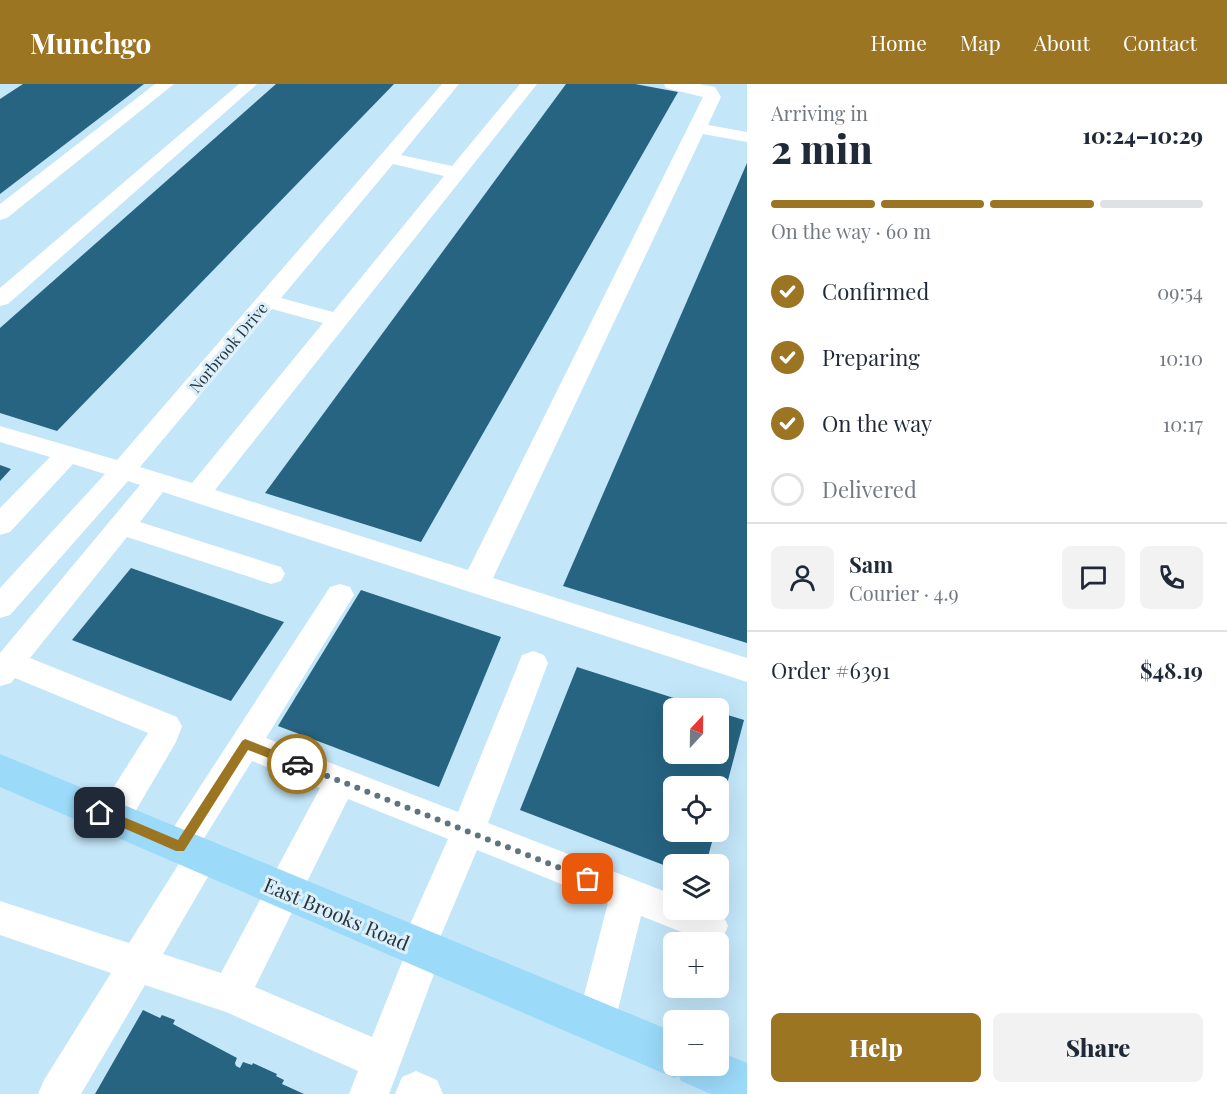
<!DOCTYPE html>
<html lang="en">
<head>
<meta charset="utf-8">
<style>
	:root { --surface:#fff; --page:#f2f2f3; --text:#1f2937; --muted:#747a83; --line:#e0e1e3; --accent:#9b7521 }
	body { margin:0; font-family:"Playfair Display",serif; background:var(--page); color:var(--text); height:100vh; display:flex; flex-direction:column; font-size:22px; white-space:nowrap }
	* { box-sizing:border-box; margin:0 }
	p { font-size:20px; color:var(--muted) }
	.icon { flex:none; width:33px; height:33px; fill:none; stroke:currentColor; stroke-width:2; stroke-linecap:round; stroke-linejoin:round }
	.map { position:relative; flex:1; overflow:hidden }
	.details { display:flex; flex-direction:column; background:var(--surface); width:480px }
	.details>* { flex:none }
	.needle { width:39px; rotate:22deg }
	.controls { position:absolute; left:663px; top:614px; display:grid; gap:12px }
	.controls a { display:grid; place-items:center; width:66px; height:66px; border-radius:9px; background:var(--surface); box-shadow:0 6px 24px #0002; font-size:30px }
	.pin { position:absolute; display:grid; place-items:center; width:51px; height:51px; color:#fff; margin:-26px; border-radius:12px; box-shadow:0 3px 9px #0006 }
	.courier { position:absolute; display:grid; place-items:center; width:60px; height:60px; margin:-30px; border:4px solid #9b7521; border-radius:50%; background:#fff; color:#222; box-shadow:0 2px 8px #0007 }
	.summary em { font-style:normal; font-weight:800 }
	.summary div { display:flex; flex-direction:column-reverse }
	.summary { display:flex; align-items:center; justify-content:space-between; height:102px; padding:0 24px }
	h1 { font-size:39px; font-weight:800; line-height:45px }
	.bar { display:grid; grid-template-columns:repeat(4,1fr); gap:9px 6px; align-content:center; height:72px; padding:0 24px }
	.bar i { height:8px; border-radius:4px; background:var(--line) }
	.bar .active { background:var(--accent) }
	.bar p { grid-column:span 4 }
	.line { display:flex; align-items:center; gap:15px; padding:0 24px; border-top:2px solid var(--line) }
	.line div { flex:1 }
	.round { display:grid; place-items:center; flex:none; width:63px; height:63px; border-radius:9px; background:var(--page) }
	ol { padding:0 24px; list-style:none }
	li { display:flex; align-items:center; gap:18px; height:66px }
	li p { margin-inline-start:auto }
	li .icon { padding:6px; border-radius:50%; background:var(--accent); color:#fff; stroke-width:4 }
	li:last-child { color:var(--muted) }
	li i { width:33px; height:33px; border:3px solid var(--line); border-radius:50% }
	.cta { display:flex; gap:12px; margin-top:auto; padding:12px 24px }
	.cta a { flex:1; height:69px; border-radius:9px; background:var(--accent); color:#fff; font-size:24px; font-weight:800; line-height:69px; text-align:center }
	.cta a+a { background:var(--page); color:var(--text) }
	header { display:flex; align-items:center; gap:36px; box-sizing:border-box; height:84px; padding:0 30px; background:var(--accent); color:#fff }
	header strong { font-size:28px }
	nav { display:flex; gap:33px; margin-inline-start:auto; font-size:21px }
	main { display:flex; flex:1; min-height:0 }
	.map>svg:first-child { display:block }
	.building { fill:#266482 }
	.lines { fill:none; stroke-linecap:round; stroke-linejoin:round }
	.minor { fill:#fff; fill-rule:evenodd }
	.major { fill:#9bdaf9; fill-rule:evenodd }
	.route { fill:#9b7521 }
	.done { stroke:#5e747f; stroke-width:6; stroke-dasharray:0 10.8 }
	.labels { text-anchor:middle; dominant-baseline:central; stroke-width:6; stroke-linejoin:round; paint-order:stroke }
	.street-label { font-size:16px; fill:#28363e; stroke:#dcf0fc }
	.near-street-label { font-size:20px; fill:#28363e; stroke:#dcf0fc }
</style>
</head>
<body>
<header>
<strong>Munchgo</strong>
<nav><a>Home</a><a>Map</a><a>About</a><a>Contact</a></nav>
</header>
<main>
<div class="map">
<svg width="747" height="1010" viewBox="0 0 747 1010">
	<rect width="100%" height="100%" fill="#c3e6f9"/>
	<!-- building -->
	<g class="building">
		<polygon points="23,0 144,0 0,110 0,15"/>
		<polygon points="276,0 394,0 57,347 0,329 0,244"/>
		<polygon points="566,0 635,0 678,8 421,458 265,409"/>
		<polygon points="747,79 747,559 563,502"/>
		<polygon points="0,381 11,385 0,397"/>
		<polygon points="131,484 284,538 231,617 72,556"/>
		<polygon points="361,506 501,553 439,703 278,642"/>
		<polygon points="577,583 705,624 674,624 674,669 718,669 718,628 744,636 719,730 718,702 674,702 674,747 715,747 706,780 674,780 674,785 520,726"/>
		<polygon points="143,926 160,934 162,931 175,936 173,940 237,974 235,979 236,982 240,984 243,978 252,981 253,979 277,990 276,992 284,996 282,1000 304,1010 95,1010"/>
	</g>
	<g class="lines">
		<!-- minor -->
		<g class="minor">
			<polygon points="155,0 174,0 7,134 0,136 0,120"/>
			<polygon points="239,0 257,0 8,220 0,222 0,204"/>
			<path d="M442,0H459L401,71L452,82L520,0H537L215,406L468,486L703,13L666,4L664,0H699L715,3L721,13L708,41L747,48V58L703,50L493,494L747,574V598L163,408L140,438L281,483L285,490L281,497L271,500L127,453L30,574L177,633L182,642L176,658L125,745L113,749L101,745L96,734L101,723L148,649L15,594L11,599L0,602V569L140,401L128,397L10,531L0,534V504L105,390L73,380L10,448L0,451V424L50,373L0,358V342L117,376ZM393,80L444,92L333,228L281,214ZM272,225L323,239L192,399L140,383Z"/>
			<path d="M340,500L350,503L354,511L266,654L458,728L522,571L533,567L544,571L548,579L488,739L674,811V825H710L723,830L728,842L723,854L707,858L641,832L615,938L610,952L596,957L582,952L577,938L608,819L477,766L439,856L443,866L389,1010H349L358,987L226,928L145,901L81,1010H38L44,996L111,889L0,851V817L129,859L180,778L168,774L163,763L168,752L330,503ZM252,677L320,704L221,889L163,870L220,772L215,761L203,756ZM348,715L448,755L400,863L404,873L372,953L255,903Z"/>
			<polygon points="416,987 437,996 443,1010 395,1010 402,993"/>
		</g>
		<!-- major -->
		<polygon class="major" points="0,670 674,948 674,981 718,981 718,967 747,979 747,1010 711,1010 681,997 679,992 674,994 658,987 0,703"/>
	</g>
	<!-- route -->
	<polygon class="route" points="245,655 301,677 302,680 297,685 248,666 184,767 176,767 96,732 94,729 100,723 178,756 242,657"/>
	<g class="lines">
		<!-- done -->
		<polyline class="done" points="297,680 588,795"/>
	</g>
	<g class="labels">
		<!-- street labels -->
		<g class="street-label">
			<text transform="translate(228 263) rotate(-50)">Norbrook Drive</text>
		</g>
		<!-- near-street labels -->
		<g class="near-street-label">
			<text transform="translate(337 829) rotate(23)">East Brooks Road</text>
		</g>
	</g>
</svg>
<div class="controls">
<a><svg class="needle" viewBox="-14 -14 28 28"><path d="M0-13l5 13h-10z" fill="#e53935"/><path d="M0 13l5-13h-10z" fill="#747a83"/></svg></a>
<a><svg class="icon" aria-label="locate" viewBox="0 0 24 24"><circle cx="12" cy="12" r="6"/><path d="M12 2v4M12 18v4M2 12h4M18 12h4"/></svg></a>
<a><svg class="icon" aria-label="layers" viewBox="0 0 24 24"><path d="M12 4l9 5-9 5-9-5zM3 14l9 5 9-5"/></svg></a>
<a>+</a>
<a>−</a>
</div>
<div class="pin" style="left:588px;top:795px;background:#ea580c"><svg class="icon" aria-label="bag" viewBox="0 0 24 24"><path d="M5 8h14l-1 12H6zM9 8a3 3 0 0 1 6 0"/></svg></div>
<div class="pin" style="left:100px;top:729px;background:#1f2937"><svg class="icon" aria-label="home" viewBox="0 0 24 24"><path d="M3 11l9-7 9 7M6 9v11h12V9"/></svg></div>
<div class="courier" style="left:297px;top:680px"><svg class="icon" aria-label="car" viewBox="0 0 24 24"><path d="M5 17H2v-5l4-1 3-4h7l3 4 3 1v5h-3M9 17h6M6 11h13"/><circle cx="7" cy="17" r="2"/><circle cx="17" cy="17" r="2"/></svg></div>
</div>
<section class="details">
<div class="summary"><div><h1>2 min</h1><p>Arriving in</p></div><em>10:24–10:29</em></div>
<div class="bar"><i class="active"></i><i class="active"></i><i class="active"></i><i></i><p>On the way · 60 m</p></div>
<ol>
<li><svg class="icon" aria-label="check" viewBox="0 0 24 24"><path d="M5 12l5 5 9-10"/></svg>Confirmed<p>09:54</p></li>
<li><svg class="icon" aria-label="check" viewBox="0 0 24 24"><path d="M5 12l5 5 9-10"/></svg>Preparing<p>10:10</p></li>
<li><svg class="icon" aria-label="check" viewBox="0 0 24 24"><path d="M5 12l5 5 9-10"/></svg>On the way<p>10:17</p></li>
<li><i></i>Delivered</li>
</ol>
<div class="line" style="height:108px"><a class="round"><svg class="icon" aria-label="person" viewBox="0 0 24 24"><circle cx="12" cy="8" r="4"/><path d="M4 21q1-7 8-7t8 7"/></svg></a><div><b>Sam</b><p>Courier · 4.9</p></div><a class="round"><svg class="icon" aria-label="chat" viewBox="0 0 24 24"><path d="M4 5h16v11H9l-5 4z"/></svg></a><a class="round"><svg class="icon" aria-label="phone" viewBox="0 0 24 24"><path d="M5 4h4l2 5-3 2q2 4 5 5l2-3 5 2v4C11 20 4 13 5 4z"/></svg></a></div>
<div class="line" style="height:78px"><div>Order #6391</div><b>$48.19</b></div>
<div class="cta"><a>Help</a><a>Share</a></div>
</section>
</main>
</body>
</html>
